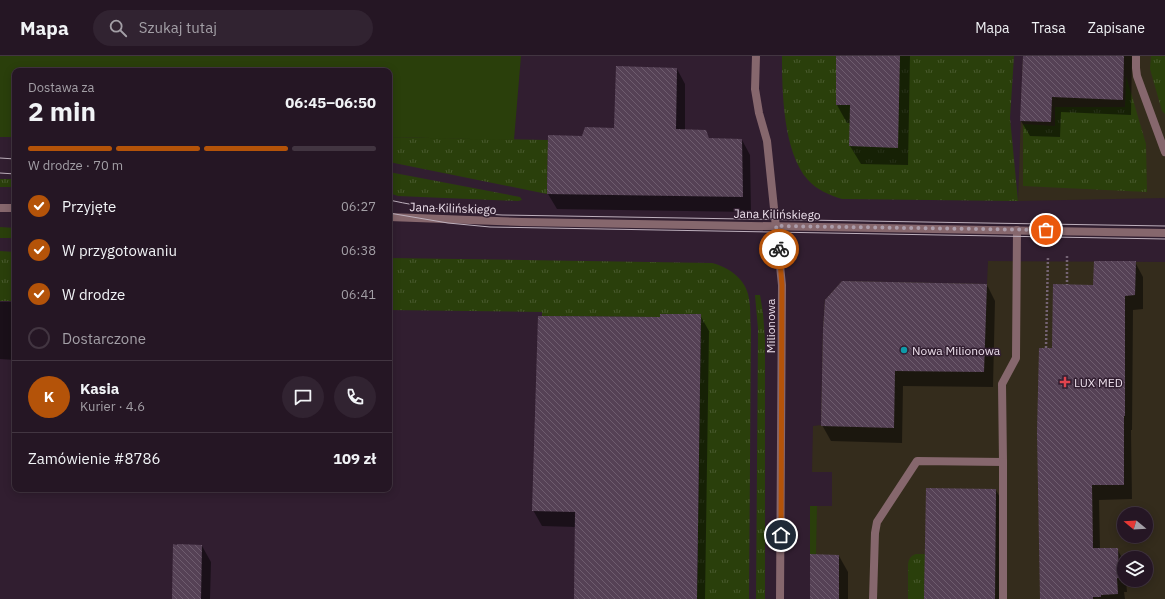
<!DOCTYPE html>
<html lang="pl">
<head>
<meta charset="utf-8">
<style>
	:root { --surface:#251624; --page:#312331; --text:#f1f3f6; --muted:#a39fa6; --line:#423541; --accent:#b45309 }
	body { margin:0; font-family:"IBM Plex Sans",sans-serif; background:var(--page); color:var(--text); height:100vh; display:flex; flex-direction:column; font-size:15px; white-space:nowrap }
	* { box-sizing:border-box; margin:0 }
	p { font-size:13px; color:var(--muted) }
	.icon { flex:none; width:22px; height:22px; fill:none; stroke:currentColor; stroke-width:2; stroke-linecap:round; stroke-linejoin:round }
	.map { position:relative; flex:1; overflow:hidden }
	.sheet { position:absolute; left:12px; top:12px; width:380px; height:424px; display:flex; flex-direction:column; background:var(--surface); border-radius:8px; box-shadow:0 2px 10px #0003,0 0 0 1px var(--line) }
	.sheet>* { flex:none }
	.needle { width:26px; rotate:288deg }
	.fabs { position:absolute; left:1117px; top:451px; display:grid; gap:8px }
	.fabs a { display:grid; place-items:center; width:36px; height:36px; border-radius:50%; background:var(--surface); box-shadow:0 2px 10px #0003,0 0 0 1px var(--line); font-size:20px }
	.pin { position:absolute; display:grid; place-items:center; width:34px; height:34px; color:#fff; margin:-17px; border:2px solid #fff; border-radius:50%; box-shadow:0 1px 4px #0007 }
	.courier { position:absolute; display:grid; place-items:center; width:40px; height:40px; margin:-20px; border:3px solid #b45309; border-radius:50%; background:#fff; color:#222; box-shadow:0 1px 5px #0007 }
	.head em { font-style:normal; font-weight:700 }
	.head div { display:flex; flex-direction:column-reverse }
	.head { display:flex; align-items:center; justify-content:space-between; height:68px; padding:0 16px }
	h1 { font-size:26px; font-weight:700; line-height:30px }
	.bar { display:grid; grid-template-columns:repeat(4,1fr); gap:6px 4px; align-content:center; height:48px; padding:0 16px }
	.bar i { height:5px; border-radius:3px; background:var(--line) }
	.bar .selected { background:var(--accent) }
	.bar p { grid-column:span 4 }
	.line { display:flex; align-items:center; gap:10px; padding:0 16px; border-top:1px solid var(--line) }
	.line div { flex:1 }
	.round { display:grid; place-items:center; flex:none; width:42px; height:42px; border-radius:21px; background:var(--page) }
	ol { padding:0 16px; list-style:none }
	li { display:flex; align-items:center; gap:12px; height:44px }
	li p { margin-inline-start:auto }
	li .icon { padding:4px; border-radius:50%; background:var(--accent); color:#fff; stroke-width:4 }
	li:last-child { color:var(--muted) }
	li i { width:22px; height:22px; border:2px solid var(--line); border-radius:50% }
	header { display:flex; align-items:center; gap:24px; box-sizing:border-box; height:56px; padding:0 20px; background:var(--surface); border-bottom:1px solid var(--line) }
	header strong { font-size:19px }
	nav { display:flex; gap:22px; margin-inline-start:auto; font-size:14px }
	.search { width:280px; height:36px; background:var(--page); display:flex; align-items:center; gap:10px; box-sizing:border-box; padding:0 14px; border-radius:22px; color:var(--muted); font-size:15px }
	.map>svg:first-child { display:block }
	.commercial { fill:#342c1c; fill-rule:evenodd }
	.grass { fill:url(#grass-tufts) }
	.garden { fill:#2a3f0b }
	.shadow { fill:#0007 }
	.building { fill:url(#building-back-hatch) }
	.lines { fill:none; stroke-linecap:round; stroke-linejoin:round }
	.path { stroke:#756474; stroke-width:2.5; stroke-dasharray:2 2; stroke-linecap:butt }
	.service { stroke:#86676d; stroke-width:8 }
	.tertiary { stroke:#86676d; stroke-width:8 }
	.tram { stroke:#beb0bd; stroke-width:1 }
	.done { stroke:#ab9caa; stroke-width:4; stroke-dasharray:0 7.2 }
	.route { stroke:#b45309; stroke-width:5 }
	.culture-dot { fill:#0f9aa8; stroke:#311e30; stroke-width:1.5 }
	.health-dot { fill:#e0444e; stroke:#311e30; stroke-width:1.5 }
	.labels { text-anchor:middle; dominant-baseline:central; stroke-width:3; stroke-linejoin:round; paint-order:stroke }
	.street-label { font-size:12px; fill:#ede0ec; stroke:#311e30 }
	.poi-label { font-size:12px; fill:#ede0ec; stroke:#311e30; text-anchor:start }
</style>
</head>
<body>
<header>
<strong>Mapa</strong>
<div class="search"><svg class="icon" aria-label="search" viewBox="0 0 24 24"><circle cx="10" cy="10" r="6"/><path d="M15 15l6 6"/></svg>Szukaj tutaj</div>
<nav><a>Mapa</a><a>Trasa</a><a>Zapisane</a></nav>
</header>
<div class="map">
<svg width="1165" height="543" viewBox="0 0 1165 543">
	<defs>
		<pattern id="grass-tufts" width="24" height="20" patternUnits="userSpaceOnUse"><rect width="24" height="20" fill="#2a3f0b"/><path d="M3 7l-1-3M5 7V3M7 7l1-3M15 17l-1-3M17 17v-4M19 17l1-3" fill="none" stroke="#495a2f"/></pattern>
		<pattern id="building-back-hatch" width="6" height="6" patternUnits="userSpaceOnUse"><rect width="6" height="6" fill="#554155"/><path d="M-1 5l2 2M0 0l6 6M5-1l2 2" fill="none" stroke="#6e5c6e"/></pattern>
	</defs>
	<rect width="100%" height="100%" fill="#311e30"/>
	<!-- commercial -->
	<g class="commercial">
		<polygon points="1023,0 1165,0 1165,142 1018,145"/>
		<path d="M988,205L1165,206V543H810V450H832V416H812L813,370L821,369L823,273L825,244L842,225L987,228ZM1124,458H1146V480H1124ZM1124,502H1146V524H1124Z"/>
	</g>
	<!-- grass -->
	<g class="grass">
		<path d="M782,0H1014L1010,62L1018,145L842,143C829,139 817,134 808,124C783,96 782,35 782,0Z"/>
		<polygon points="1151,0 1165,0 1165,58 1162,55 1150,13"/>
		<polygon points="1126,20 1146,88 1147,136 1023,130 1023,68 1055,70 1055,51 1125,51"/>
		<rect x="0" y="74" width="15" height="7"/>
		<polygon points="389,81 548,84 547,138 389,106"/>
		<polygon points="389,116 520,141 522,144 518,145 398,140 389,137"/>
		<rect x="0" y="123" width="15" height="8"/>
		<polygon points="0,171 15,172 15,182 0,182"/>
		<polygon points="0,195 15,196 15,245 0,245"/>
		<path d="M389,202L712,207C728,211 744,222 748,238C751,249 750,262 751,273L749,543H697L701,258H661L660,261L542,260V256L389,254Z"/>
		<polygon points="755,239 760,239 763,257 765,284 765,543 756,543 758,273"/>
		<path d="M916,498H925L924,543H908V508C909,503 910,500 916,498Z"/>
	</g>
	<!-- garden -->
	<g class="garden">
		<polygon points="0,0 521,0 514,84 389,81 389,15 15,15 15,74 0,74"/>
		<polygon points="810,450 817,450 816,499 810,499"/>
	</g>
	<!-- shadow -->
	<g class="shadow">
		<polygon points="837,0 910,0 908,109 861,108 850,90 851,67 847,67 837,49"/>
		<polygon points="1024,0 1132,0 1131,59 1061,56 1060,81 1030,80 1021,65"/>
		<polygon points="677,13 685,28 685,74 705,75 710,83 742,84 750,99 751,156 557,153 548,138 582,81 615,73"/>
		<polygon points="1135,206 1143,221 1143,253 1133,254 1132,374 1131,374 1132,443 1099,444 1100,493 1117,493 1124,505 1124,524 1126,524 1127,536 1124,536 1125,543 1041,543 1053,293 1094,230"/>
		<polygon points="987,229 995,245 993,331 903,330 902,387 831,385 822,369"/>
		<polygon points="0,246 15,246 15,304 0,303"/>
		<polygon points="700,259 709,275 705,543 575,543 576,471 542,470 533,454 661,262"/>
		<polygon points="996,434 1004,449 1003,543 925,543"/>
		<polygon points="202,490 211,506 210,543 173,543"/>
		<polygon points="839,500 848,516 848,543 811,543"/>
	</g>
	<!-- building -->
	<g class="building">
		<polygon points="836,0 900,0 898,92 849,90 850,49 836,49"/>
		<polygon points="1023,0 1124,0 1123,44 1052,41 1051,66 1020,65"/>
		<polygon points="616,10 677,12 676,73 706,74 709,82 742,83 743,141 547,138 548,79 582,80 585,71 614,72"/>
		<polygon points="1094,205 1136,205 1135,239 1125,240 1125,360 1124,360 1124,429 1092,429 1093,492 1118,492 1119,522 1117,522 1118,538 1101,539 1101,541 1093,541 1093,543 1040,543 1037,376 1039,292 1052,292 1053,228 1093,229"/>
		<polygon points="842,225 987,228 984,316 895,315 894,372 821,370 823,273 825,244"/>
		<polygon points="660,258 701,258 697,543 574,543 575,456 532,455 538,260 660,261"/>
		<polygon points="926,432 996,433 995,543 924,543"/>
		<polygon points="173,488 177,489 177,488 202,489 201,543 172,543"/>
		<polygon points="810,498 839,499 839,543 810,543"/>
	</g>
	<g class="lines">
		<!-- path -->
		<g class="path">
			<polyline points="1067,200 1067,229"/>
			<polyline points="1046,292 1048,200"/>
		</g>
		<!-- service -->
		<g class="service">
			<polyline points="1136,0 1136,12 1137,20 1165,96"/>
			<polyline points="873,543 875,477 877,466 917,405 1003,406 1002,328 1016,302 1017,174"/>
			<polyline points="1003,543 1003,406"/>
		</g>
		<!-- tertiary -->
		<g class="tertiary">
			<polyline points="756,0 755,33 759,57 767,85 782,229 780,543"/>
			<polyline points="0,152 15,152"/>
			<polyline points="389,161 522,166 1165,177"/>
		</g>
		<!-- tram -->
		<g class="tram">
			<polyline points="0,102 15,103"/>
			<polyline points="0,117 15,118"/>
			<path d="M389,144C426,152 463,157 502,159L1165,170"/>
			<polyline points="389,157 448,167 490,171 1165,183"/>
		</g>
	</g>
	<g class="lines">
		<!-- done -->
		<polyline class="done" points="779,193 776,170 1046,174"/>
		<!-- route -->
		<polyline class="route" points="779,193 782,229 781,479"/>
	</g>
	<!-- markers -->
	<circle class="culture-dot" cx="904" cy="294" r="4"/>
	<path class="health-dot" d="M1063 320h4v4h4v4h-4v4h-4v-4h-4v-4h4z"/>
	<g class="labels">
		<!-- street labels -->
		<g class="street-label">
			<text transform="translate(453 152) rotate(2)">Jana Kilińskiego</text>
			<text transform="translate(777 158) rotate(1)">Jana Kilińskiego</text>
			<text transform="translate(770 270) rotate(-90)">Milionowa</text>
		</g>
		<!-- poi labels -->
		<g class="poi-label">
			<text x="912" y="294">Nowa Milionowa</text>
			<text x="1074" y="326">LUX MED</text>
		</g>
	</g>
</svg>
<div class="fabs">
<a><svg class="needle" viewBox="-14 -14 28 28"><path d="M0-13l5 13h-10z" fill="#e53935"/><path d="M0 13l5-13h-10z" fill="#a39fa6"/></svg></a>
<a><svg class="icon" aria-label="layers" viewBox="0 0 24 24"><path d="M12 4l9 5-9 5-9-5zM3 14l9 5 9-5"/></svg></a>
</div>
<div class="pin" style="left:1046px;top:174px;background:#ea580c"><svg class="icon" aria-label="bag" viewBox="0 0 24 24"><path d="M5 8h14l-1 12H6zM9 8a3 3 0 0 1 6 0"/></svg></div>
<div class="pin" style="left:781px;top:479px;background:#1f2937"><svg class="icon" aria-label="home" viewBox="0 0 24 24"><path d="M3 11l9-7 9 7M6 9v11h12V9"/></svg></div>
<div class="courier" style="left:779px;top:193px"><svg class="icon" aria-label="bike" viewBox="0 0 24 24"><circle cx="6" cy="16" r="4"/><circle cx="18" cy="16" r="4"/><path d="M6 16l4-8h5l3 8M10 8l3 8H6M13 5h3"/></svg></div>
<section class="sheet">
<div class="head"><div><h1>2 min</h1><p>Dostawa za</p></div><em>06:45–06:50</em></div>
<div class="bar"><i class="selected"></i><i class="selected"></i><i class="selected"></i><i></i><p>W drodze · 70 m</p></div>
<ol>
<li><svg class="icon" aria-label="check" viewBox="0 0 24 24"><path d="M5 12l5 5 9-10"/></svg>Przyjęte<p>06:27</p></li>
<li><svg class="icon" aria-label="check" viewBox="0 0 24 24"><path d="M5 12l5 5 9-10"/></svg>W przygotowaniu<p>06:38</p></li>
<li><svg class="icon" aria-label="check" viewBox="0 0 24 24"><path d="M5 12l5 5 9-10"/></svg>W drodze<p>06:41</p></li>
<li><i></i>Dostarczone</li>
</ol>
<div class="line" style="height:72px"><b class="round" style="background:var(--accent);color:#fff">K</b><div><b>Kasia</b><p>Kurier · 4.6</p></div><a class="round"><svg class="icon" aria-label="chat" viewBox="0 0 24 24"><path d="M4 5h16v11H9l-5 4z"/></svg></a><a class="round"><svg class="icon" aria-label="phone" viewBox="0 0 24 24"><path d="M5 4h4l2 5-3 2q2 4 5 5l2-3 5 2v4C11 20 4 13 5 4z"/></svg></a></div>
<div class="line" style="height:52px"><div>Zamówienie #8786</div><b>109 zł</b></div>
</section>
</div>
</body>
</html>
